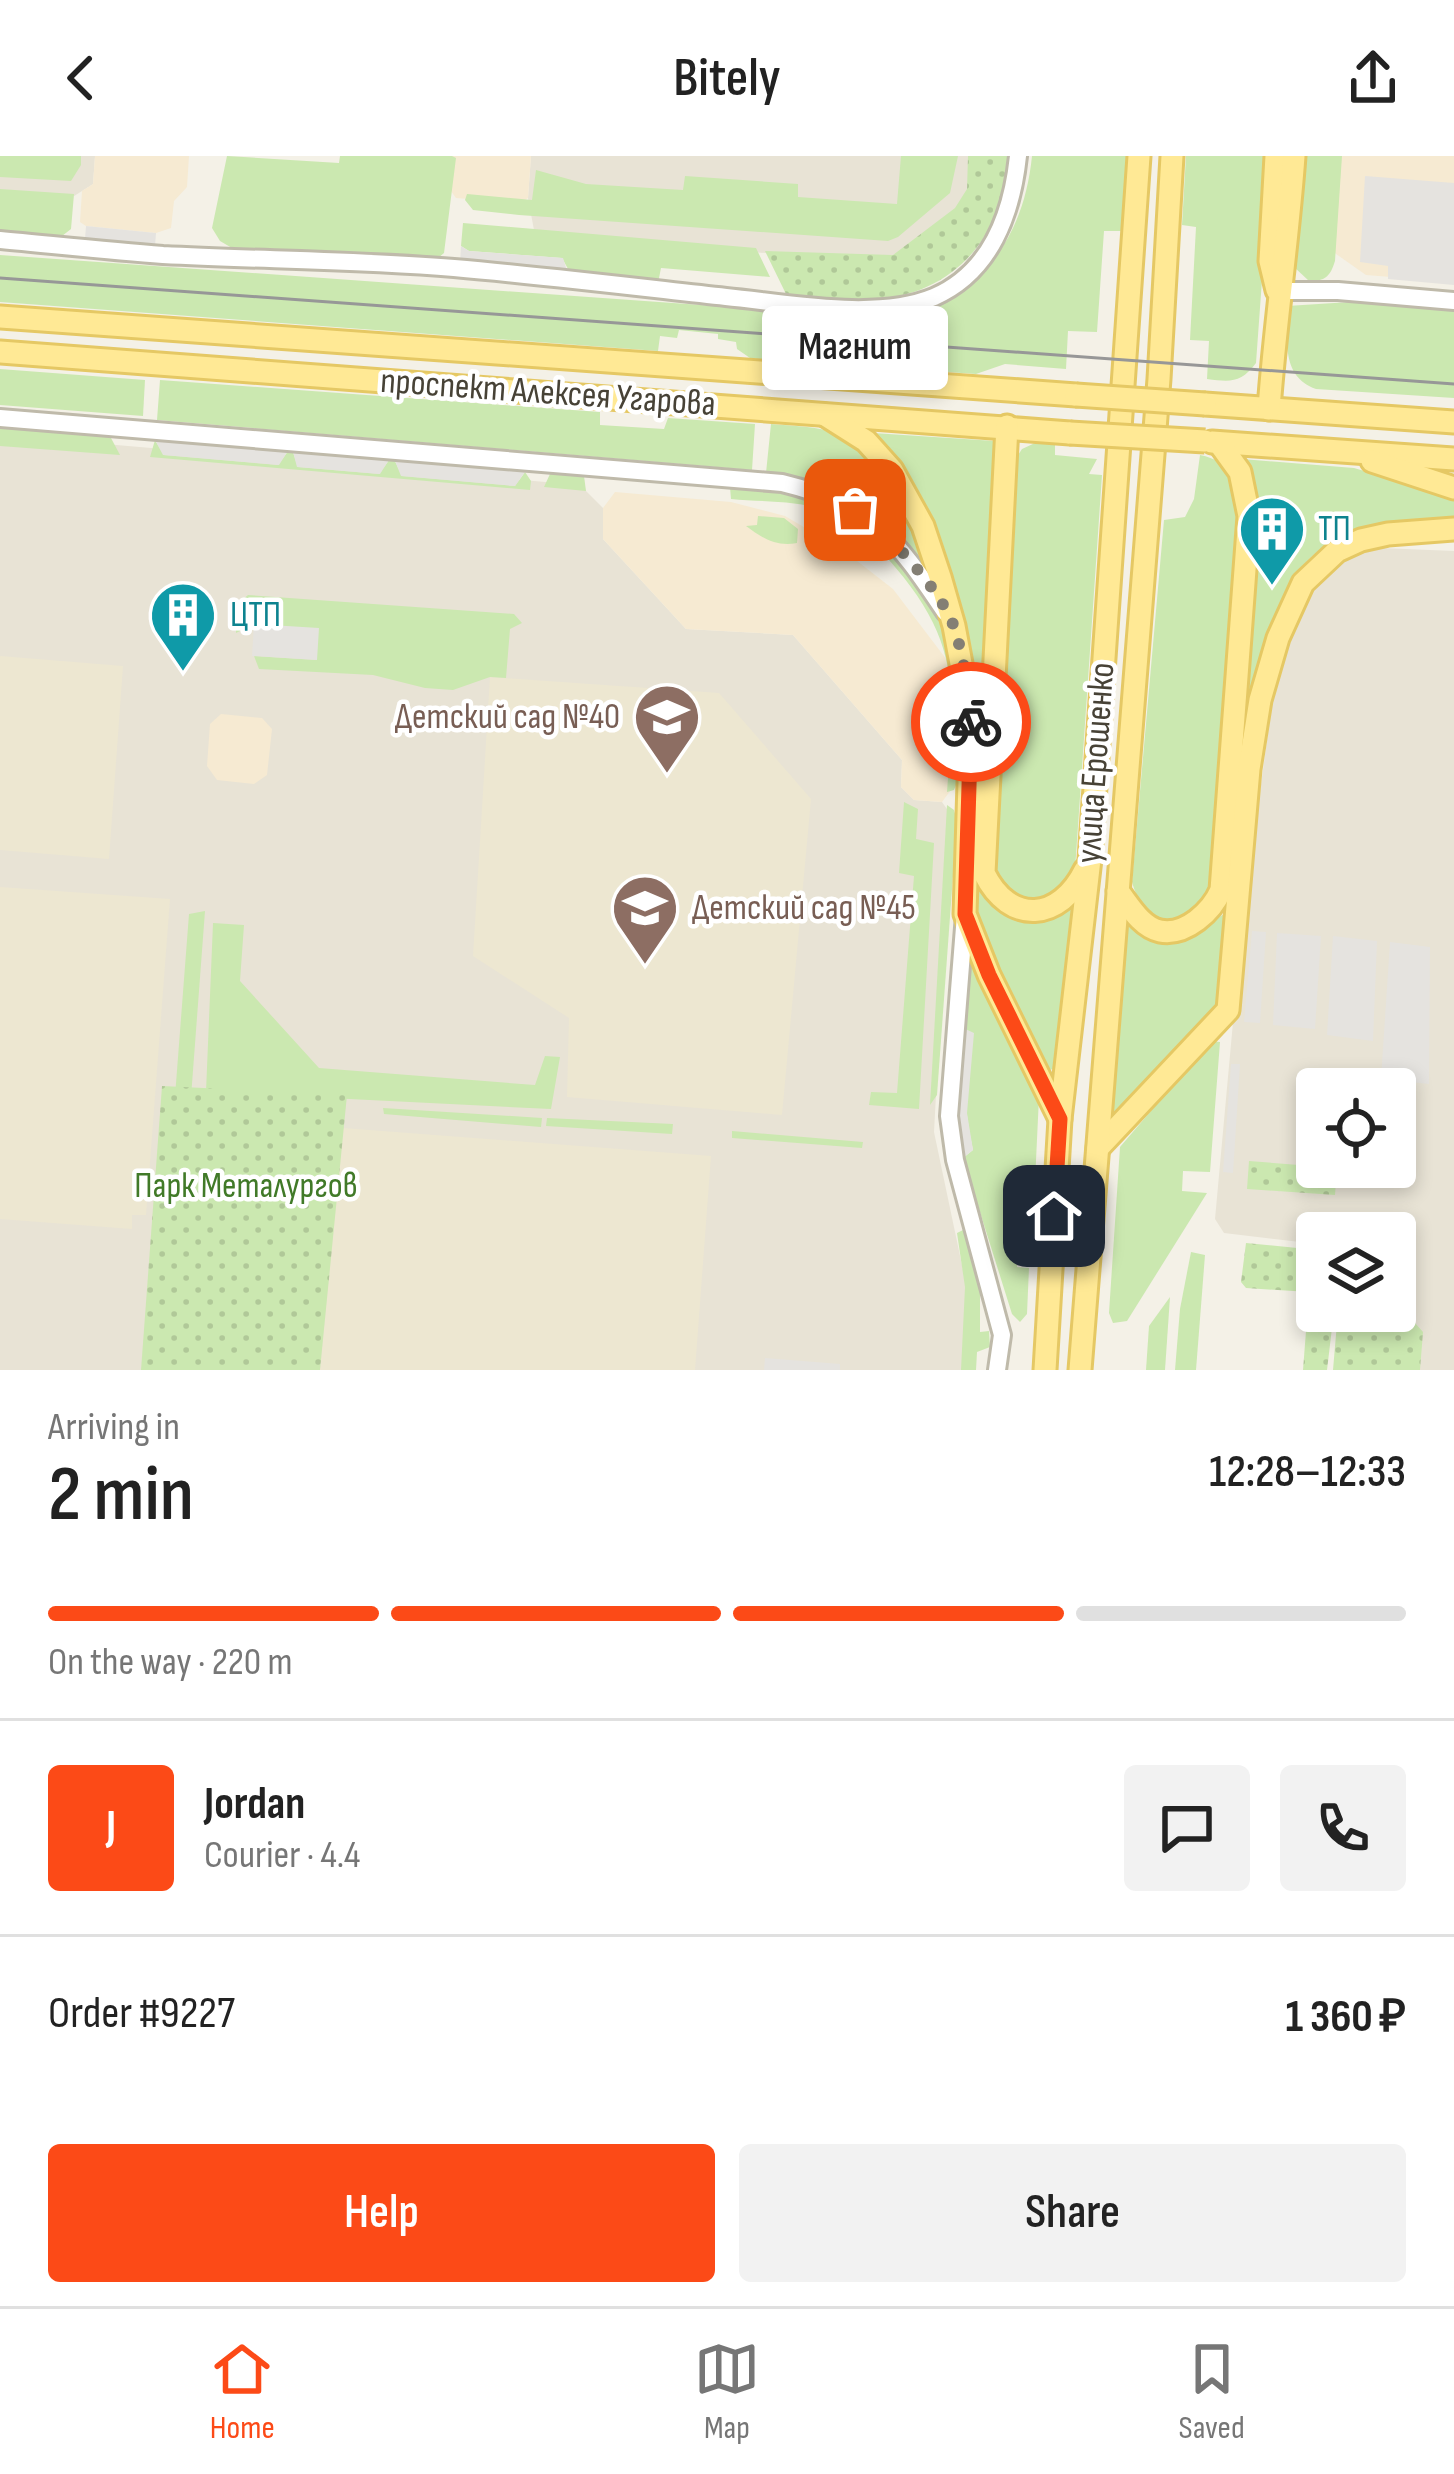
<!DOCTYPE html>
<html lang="en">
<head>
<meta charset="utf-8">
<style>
	:root { --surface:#fff; --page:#f2f2f2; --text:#222; --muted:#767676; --line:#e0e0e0; --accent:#fc4a17 }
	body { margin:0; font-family:"Sofia Sans Condensed",sans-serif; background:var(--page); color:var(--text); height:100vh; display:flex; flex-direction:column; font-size:45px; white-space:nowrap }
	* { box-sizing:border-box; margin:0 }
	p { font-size:39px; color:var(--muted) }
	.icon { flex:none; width:66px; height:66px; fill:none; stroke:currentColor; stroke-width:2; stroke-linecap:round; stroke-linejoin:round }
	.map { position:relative; height:1214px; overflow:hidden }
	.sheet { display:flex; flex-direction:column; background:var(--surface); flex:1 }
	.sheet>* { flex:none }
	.buttons { position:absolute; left:1296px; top:912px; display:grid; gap:24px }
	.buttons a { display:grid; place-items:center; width:120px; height:120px; border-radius:12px; background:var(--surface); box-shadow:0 6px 18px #0003; font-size:60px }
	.pin { position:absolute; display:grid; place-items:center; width:102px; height:102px; color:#fff; margin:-51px; border-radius:24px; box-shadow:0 6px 18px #0006 }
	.courier { position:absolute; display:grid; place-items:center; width:120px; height:120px; margin:-60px; border:9px solid #fc4a17; border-radius:50%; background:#fff; color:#222; box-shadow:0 3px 15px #0007 }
	.bubble { position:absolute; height:84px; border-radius:12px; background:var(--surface); box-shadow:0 6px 18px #0003; font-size:39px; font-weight:600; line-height:84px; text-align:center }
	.overview em { font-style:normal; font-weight:600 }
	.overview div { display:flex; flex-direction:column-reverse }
	.overview { display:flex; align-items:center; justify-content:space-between; height:204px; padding:0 48px }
	h1 { font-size:78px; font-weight:600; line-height:90px }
	.bar { display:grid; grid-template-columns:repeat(4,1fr); gap:18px 12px; align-content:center; height:144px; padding:0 48px }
	.bar i { height:15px; border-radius:9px; background:var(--line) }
	.bar .on { background:var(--accent) }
	.bar p { grid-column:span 4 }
	.line { display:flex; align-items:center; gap:30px; padding:0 48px; border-top:3px solid var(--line) }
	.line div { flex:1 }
	.round { display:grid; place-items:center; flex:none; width:126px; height:126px; border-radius:12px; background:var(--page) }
	.button { display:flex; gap:24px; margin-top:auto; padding:24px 48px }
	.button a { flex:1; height:138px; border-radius:12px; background:var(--accent); color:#fff; font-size:48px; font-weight:600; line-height:138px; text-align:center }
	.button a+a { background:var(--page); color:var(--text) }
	header { display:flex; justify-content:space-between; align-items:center; height:156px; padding:0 48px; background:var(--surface); font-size:54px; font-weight:600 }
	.tab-bar { display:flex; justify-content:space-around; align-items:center; height:168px; border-top:3px solid var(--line); background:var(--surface); font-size:33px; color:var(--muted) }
	.tab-bar a { display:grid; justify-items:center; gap:6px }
	.tab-bar .on { color:var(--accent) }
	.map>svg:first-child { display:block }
	.residential { fill:#e8e3d5; fill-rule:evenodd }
	.commercial { fill:#f6ead2 }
	.education { fill:#ede7d1 }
	.green { fill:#cbe8b0 }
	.park { fill:url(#park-dots) }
	.parking { fill:#e5e3df }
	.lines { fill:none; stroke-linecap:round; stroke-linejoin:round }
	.minor-casing { stroke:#bfbaaa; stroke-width:22 }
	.major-casing { stroke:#e5c864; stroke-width:27 }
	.minor { stroke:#fff; stroke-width:16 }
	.major { stroke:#ffe995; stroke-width:21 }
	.tram { stroke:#979797; stroke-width:3 }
	.major-bridge-casing { stroke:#e5c864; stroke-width:27; stroke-linecap:butt }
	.major-bridge { stroke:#ffe995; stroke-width:21 }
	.done { stroke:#847f74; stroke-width:12; stroke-dasharray:0 21.6 }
	.route { stroke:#fc4a17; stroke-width:15 }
	.labels { text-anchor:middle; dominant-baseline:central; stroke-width:9; stroke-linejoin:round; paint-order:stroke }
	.street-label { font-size:36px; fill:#474236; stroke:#fff }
	.culture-label { font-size:36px; fill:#0d838f; stroke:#fff; text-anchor:start }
	.education-label { font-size:36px; fill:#785e54; stroke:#fff; text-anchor:end }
	.park-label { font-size:36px; fill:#417a28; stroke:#fff }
</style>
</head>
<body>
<header><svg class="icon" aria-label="back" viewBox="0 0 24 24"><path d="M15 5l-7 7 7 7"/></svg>Bitely<svg class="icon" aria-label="share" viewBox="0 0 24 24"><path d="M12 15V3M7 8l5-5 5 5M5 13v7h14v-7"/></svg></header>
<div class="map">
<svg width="1454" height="1214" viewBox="0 0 1454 1214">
	<defs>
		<pattern id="park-dots" width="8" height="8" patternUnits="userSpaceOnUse" patternTransform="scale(3)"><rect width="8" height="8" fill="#cbe8b0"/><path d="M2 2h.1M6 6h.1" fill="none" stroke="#b0c898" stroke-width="1.8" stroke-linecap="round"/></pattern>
	</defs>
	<rect width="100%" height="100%" fill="#f4f1e7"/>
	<!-- residential -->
	<g class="residential">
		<polygon points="0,0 95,0 93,28 71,42 0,37"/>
		<polygon points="531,0 990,0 964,68 878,106 540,79 534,74 528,42"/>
		<polygon points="0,279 580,329 603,352 603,383 686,473 793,479 902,604 901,631 914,644 942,646 951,659 934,976 967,1133 963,1214 0,1214"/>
		<path d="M1357,391L1454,395V1214H1334L1395,1155V1077H1317V1088L1224,1077L1215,1063L1242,768L1281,481L1317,419ZM1317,933H1395V1011H1317Z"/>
	</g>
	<!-- commercial -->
	<g class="commercial">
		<polygon points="95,0 189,0 187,31 174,45 171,72 156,77 86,70 80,66 82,35 93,28"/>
		<polygon points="452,0 531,0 528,42 521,47 456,42 448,31"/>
		<polygon points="1336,0 1454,0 1454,126 1366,119 1329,93"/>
		<polygon points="615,336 731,346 785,360 843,394 893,433 953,512 954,630 942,646 914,644 901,631 902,604 793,479 686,473 603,383 603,352"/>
		<polygon points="221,558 262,562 272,573 267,619 254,628 217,624 207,610 210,568"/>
	</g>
	<!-- education -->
	<g class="education">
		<polygon points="0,500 123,510 109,703 0,694"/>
		<polygon points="490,521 719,537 811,643 782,959 567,941 569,862 473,800"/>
		<polygon points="0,731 170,743 146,1059 132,1059 132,1073 0,1063"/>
		<polygon points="343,972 711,1000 695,1214 320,1214"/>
	</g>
	<!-- green -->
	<g class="green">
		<polygon points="0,0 81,0 81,9 71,25 0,21"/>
		<polygon points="227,0 339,7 340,0 452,0 456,2 444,97 432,107 232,92 220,85 212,72"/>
		<polygon points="901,0 958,0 950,37 898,81 888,85 519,59 473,54 465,44 467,38 532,44 536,14 586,28 683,34 685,20 798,28 798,41 897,48"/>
		<path d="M1032,0H1128L1123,75H1104L1097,176L1068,175L1066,213L1005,208L976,218L776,204V199H789L795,193L856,196L861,160C962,159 1022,100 1032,0Z"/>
		<path d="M1186,0H1271L1256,207C1241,227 1231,226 1207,223L1209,185L1190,184L1196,71L1182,69Z"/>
		<path d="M1303,0H1342L1335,105C1330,121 1325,125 1309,125L1293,110Z"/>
		<polygon points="0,33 74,38 71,73 62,80 0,76"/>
		<polygon points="463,67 756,92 770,121 661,112 658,127 573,122 562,102 469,95 461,90"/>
		<polygon points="0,99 771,154 765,204 750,202 737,193 736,186 718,183 718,178 679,174 677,182 660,180 658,195 0,146"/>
		<path d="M1350,146L1454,154V242L1316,233C1280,220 1288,183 1287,150Z"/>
		<polygon points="0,213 145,224 143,260 0,249"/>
		<polygon points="160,224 600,256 600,269 664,273 668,262 755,268 752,314 157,264"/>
		<path d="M771,268C792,270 818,270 837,278C897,304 916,380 936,435C890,363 853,331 766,317Z"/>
		<polygon points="0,272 97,279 111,282 120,299 0,290"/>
		<path d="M873,277L995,285L999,289L977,660C976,515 972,393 873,277Z"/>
		<polygon points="155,284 164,299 278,309 288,295 293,296 298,311 379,318 389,304 395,305 402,320 515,330 525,316 531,325 530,334 150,301"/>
		<polygon points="1035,287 1055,288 1055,299 1097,303 1089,318 1102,319 1075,714 1070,729 1036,749 1001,735 991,705 1013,307 1022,293"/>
		<path d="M1200,299C1231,305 1235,325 1241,354L1218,728C1184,767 1152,793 1132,726L1164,364L1185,361L1194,343Z"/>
		<path d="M1242,303L1354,312L1454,341V363C1416,371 1372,373 1335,386C1268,410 1249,556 1238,618L1257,338Z"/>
		<polygon points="550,318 584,320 586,335 544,331"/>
		<path d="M730,331C751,333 774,332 795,336C864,352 927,423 951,487C959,507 958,531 959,552C961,577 965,611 954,634L947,636C954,540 962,489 895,411C877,389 850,366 823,354C797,344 759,346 731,343Z"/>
		<path d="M758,360L784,362L798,373L797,387C776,391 762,382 746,370L757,369Z"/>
		<polygon points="248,439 514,458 522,467 510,473 506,522 490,521 453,534 425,532 373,519 259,513 254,500 317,504 254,468 236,477 236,449"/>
		<polygon points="904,646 918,653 916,683 934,687 919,953 869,949 871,936 897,937 914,720 899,717"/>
		<polygon points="947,649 954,654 957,665 937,939 930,949"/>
		<path d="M977,721C996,766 1034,779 1072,746L1055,913L1047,914C1020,860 964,781 977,721Z"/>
		<polygon points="205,755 185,1021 154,1214 189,758"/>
		<polygon points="1228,756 1221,845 1115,959 1112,952 1128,762 1192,776"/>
		<polygon points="213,767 244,769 240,825 319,912 535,929 545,900 560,901 551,953 206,936"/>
		<path d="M968,801L1039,941L1034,1047H1022L1021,1053L1014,1054L1013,1085L1019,1087L1017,1111L1029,1112L1027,1158L1020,1166L1012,1158L963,1002L973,994C959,930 962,865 968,801Z"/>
		<polygon points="1211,885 1220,886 1210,1016 1183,1015 1182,1035 1207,1037 1127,1165 1113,1167 1109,1157 1120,991"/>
		<polygon points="383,952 542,962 541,971 384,958"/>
		<polygon points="547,962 673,968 672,978 546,970"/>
		<polygon points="732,975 863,986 862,992 732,982"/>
		<polygon points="963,1074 980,1123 980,1176 989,1175 990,1191 977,1196 976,1214 961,1214 965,1131 957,1077"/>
		<polygon points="1191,1096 1205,1099 1196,1214 1175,1214 1180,1153"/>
		<polygon points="1170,1141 1165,1214 1146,1214 1149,1170"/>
	</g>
	<!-- park -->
	<g class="park">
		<path d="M968,0H1010C1004,81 953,140 870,144C843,146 814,140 786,138L765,95L893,99L955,52L967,33Z"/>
		<polygon points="162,930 347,939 320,1214 141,1214"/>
		<polygon points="1249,1005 1337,1012 1335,1039 1247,1033"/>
		<polygon points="1410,1085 1416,1088 1407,1158 1423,1176 1420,1214 1333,1214 1338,1155 1395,1155 1395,1098"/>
		<polygon points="1246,1087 1317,1094 1317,1155 1334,1155 1327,1214 1303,1214 1309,1136 1246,1132 1241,1126"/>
	</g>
	<!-- parking -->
	<g class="parking">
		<polygon points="1365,20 1454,27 1454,129 1388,123 1388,110 1360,106"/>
		<polygon points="86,70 156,77 155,90 85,83"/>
		<polygon points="461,90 469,95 563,102 568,118 460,109"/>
		<polygon points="155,284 288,295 279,309 163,299"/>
		<polygon points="293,296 389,304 380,318 297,311"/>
		<polygon points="395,305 525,316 515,330 401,320"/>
		<polygon points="254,468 319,472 317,504 252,500"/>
		<polygon points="1252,775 1266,776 1260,867 1244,866"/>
		<polygon points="1277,777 1321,780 1315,873 1273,869"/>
		<polygon points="1333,780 1377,785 1373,885 1327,879"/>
		<polygon points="1390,786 1430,791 1429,928 1381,923"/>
		<polygon points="961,871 974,877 967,957 973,994 963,1002 955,977"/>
		<polygon points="1231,908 1240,908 1233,1017 1223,1016"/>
		<polygon points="765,1202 840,1208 840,1214 764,1214"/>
	</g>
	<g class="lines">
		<!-- minor casing -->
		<g class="minor-casing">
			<g id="minor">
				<path d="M0,84C54,89 109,95 163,99C260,104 358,104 454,112C545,120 636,131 726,141C788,147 876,165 934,141C991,116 1012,57 1018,0"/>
				<polyline points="1277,135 1338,135 1454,145"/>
				<path d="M0,262L782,327C872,349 896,383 945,456"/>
				<polyline points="965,759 949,960 955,1004 1002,1179 997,1214"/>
			</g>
		</g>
		<!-- major casing -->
		<g class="major-casing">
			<g id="major">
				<polyline points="1276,0 1270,105 1277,134"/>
				<polyline points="0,161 1076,239"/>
				<polyline points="0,196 1070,277"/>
				<polyline points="1205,248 1454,266"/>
				<path d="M1269,253C1275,168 1288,85 1294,0"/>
				<polyline points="825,259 866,285 892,314 923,370 940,421 954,470 971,561 965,758 989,819 1060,963"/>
				<path d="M1007,270L984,717C1010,770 1060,765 1085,714"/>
				<polyline points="1212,286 1454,303"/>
				<polyline points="1372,305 1454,332"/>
				<path d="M1118,735C1129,749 1141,771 1160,775C1186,780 1212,755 1221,734L1249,360L1240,316L1219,287"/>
				<polyline points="1098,992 1228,854 1249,613 1260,544 1278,482 1303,427 1337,395 1361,384 1388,378 1454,373"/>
				<polyline points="1045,1214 1060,963 1090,703 1139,0"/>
				<polyline points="1080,1214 1159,223 1172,0"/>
			</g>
		</g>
		<!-- minor -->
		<use href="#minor" class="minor"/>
		<!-- major -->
		<use href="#major" class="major"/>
		<!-- tram -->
		<polyline class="tram" points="0,122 1454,228"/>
		<!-- major-bridge casing -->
		<g class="major-bridge-casing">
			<g id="major-bridge">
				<polyline points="1076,239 1205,248"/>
				<polyline points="1070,277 1205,285"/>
			</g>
		</g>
		<!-- major-bridge -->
		<use href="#major-bridge" class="major-bridge"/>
	</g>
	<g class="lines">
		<!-- done -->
		<path class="done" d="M855,354C887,375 944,437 955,474C964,502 969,538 971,566"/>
		<!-- route -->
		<polyline class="route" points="971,566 965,758 989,819 1060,963 1054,1060"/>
	</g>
	<!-- icons -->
	<defs>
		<g id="building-pin" transform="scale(3.45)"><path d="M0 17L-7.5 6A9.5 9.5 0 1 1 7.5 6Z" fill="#0f9aa8" stroke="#fff"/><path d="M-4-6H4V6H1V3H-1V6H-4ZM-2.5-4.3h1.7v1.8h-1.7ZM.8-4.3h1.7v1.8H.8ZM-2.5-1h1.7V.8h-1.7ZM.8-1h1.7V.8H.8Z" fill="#fff"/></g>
		<g id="school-pin" transform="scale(3.45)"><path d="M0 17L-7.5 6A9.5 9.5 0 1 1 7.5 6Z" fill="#8d6e63" stroke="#fff"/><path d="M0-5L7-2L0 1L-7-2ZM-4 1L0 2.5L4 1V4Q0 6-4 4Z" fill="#fff"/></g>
	</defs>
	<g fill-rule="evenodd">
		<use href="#building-pin" x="1272" y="373"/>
		<use href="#building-pin" x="183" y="459"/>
		<use href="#school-pin" x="667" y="561"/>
		<use href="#school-pin" x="645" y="752"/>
	</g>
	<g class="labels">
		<!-- street labels -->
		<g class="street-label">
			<text transform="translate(548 237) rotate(4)">проспект Алексея Угарова</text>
			<text transform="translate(1096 607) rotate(-86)">улица Ерошенко</text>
		</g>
		<!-- culture labels -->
		<g class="culture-label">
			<text x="1318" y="373">ТП</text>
			<text x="230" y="459">ЦТП</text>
		</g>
		<!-- education labels -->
		<g class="education-label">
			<text x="620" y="561">Детский сад №40</text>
			<text x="692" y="752" text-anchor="start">Детский сад №45</text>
		</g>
		<!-- park labels -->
		<g class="park-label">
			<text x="246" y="1030">Парк Металургов</text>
		</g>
	</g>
</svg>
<div class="buttons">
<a><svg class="icon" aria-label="locate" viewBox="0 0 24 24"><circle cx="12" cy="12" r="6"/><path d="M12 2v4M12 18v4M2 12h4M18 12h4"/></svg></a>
<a><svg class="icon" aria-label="layers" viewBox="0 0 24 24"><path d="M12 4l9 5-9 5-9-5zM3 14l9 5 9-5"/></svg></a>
</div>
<div class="pin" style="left:855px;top:354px;background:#ea580c"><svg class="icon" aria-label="bag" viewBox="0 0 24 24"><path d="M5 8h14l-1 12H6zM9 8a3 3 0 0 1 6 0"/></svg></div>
<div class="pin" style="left:1054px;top:1060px;background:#1f2937"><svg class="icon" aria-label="home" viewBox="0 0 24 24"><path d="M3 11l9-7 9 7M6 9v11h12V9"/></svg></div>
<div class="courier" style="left:971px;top:566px"><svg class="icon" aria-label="bike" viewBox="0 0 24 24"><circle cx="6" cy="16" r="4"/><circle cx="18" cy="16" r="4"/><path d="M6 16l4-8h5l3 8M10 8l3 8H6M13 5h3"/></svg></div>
<div class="bubble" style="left:762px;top:150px;width:186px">Магнит</div>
</div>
<section class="sheet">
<div class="overview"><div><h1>2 min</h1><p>Arriving in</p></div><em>12:28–12:33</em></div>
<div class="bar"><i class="on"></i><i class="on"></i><i class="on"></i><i></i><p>On the way · 220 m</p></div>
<div class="line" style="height:216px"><b class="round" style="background:var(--accent);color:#fff">J</b><div><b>Jordan</b><p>Courier · 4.4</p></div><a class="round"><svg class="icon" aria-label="chat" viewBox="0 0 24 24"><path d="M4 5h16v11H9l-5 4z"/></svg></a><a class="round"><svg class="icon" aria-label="phone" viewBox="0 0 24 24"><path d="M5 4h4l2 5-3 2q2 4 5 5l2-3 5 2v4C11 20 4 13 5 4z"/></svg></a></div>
<div class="line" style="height:156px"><div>Order #9227</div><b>1 360 ₽</b></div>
<div class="button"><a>Help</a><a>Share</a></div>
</section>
<nav class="tab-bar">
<a class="on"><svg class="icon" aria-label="home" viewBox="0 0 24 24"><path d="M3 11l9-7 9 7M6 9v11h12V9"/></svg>Home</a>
<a><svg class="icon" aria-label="map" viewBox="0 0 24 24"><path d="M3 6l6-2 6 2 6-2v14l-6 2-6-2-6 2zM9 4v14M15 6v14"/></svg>Map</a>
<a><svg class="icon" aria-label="saved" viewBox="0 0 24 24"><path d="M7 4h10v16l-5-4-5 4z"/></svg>Saved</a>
</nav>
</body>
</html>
